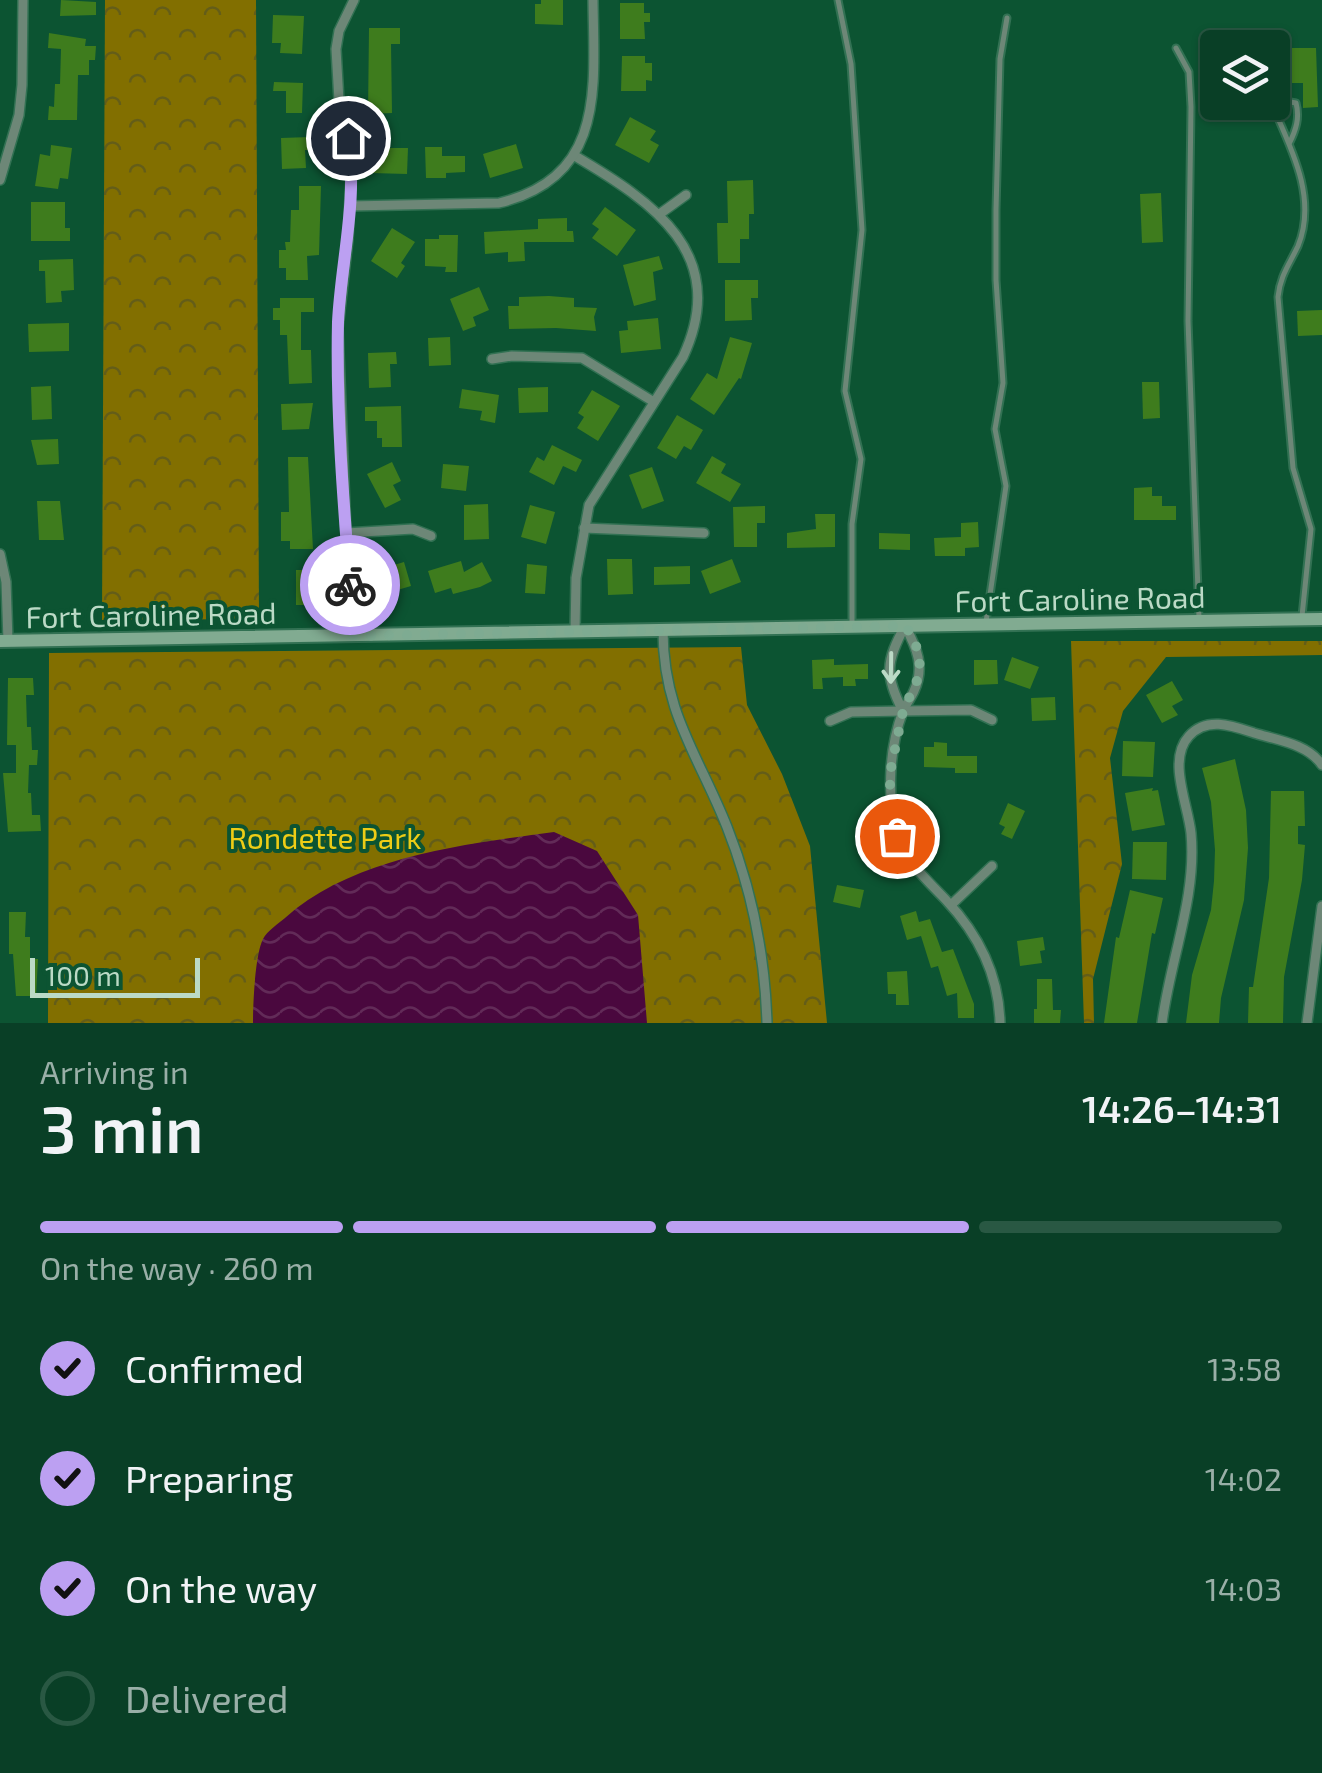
<!DOCTYPE html>
<html lang="en">
<head>
<meta charset="utf-8">
<style>
	:root { --surface:#093f26; --page:#12462e; --text:#f1f3f6; --muted:#99afa7; --line:#295843; --accent:#bca0f2 }
	body { margin:0; font-family:"Exo 2",sans-serif; background:var(--page); color:var(--text); height:100vh; display:flex; flex-direction:column; font-size:38px; white-space:nowrap }
	* { box-sizing:border-box; margin:0 }
	p { font-size:32px; color:var(--muted) }
	.icon { flex:none; width:55px; height:55px; fill:none; stroke:currentColor; stroke-width:2; stroke-linecap:round; stroke-linejoin:round }
	.map { position:relative; height:1023px; overflow:hidden }
	.side { display:flex; flex-direction:column; background:var(--surface); flex:1 }
	.side>* { flex:none }
	.fabs { position:absolute; left:1200px; top:30px; display:grid; gap:20px }
	.fabs a { display:grid; place-items:center; width:90px; height:90px; border-radius:10px; background:var(--surface); box-shadow:0 2px 8px #0004,0 0 0 2px var(--line); font-size:50px }
	.scale { position:absolute; left:30px; bottom:25px; width:170px; box-sizing:border-box; padding-left:10px; border:5px solid #bbdac6; border-top:0; font-size:28px; line-height:35px; white-space:nowrap; color:#bbdac6; -webkit-text-stroke:8px #0c5432; paint-order:stroke }
	.pin { position:absolute; display:grid; place-items:center; width:85px; height:85px; color:#fff; margin:-42px; border:5px solid #fff; border-radius:50%; box-shadow:0 2px 10px #0007 }
	.courier { position:absolute; display:grid; place-items:center; width:100px; height:100px; margin:-50px; border:8px solid #bca0f2; border-radius:50%; background:#fff; color:#222; box-shadow:0 2px 12px #0007 }
	.summary em { font-style:normal; font-weight:600 }
	.summary div { display:flex; flex-direction:column-reverse }
	.summary { display:flex; align-items:center; justify-content:space-between; height:170px; padding:0 40px }
	h1 { font-size:65px; font-weight:600; line-height:75px }
	.bar { display:grid; grid-template-columns:repeat(4,1fr); gap:15px 10px; align-content:center; height:120px; padding:0 40px }
	.bar i { height:12px; border-radius:8px; background:var(--line) }
	.bar .selected { background:var(--accent) }
	.bar p { grid-column:span 4 }
	ol { padding:0 40px; list-style:none }
	li { display:flex; align-items:center; gap:30px; height:110px }
	li p { margin-inline-start:auto }
	li .icon { padding:10px; border-radius:50%; background:var(--accent); color:#111; stroke-width:4 }
	li:last-child { color:var(--muted) }
	li i { width:55px; height:55px; border:5px solid var(--line); border-radius:50% }
	.map>svg:first-child { display:block }
	.forest { fill:url(#forest-crowns) }
	.water { fill:url(#water-waves) }
	.building { fill:#3e7c1d }
	.lines { fill:none; stroke-linecap:round; stroke-linejoin:round }
	.lane-casing { stroke:#327153; stroke-width:9 }
	.street-casing { stroke:#327153; stroke-width:12 }
	.secondary-casing { stroke:#327153; stroke-width:16 }
	.lane { stroke:#6d8777; stroke-width:5 }
	.street { stroke:#6d8777; stroke-width:9 }
	.secondary { stroke:#81ab91; stroke-width:12 }
	.oneway { stroke:#bbdac6 }
	.done { stroke:#7eab92; stroke-width:10; stroke-dasharray:0 18 }
	.route { stroke:#bca0f2; stroke-width:12 }
	.labels { text-anchor:middle; dominant-baseline:central; stroke-width:8; stroke-linejoin:round; paint-order:stroke }
	.street-label { font-size:30px; fill:#bbdac6; stroke:#0c5432 }
	.park-label { font-size:30px; fill:#edcc16; stroke:#0c5432 }
</style>
</head>
<body>
<div class="map">
<svg width="1322" height="1023" viewBox="0 0 1322 1023">
	<defs>
		<pattern id="forest-crowns" width="20" height="18" patternUnits="userSpaceOnUse" patternTransform="scale(2.5)"><rect width="20" height="18" fill="#826f00"/><path d="M2 6a3 3 0 1 1 6 0M12 15a3 3 0 1 1 6 0" fill="none" stroke="#645d18"/></pattern>
		<pattern id="water-waves" width="16" height="10" patternUnits="userSpaceOnUse" patternTransform="scale(2.5)"><rect width="16" height="10" fill="#4a083e"/><path d="M0 5q4-4 8 0t8 0" fill="none" stroke="#622b58"/></pattern>
	</defs>
	<rect width="100%" height="100%" fill="#0c5432"/>
	<!-- forest -->
	<g class="forest">
		<polygon points="105,0 256,0 259,619 102,620"/>
		<polygon points="1071,641 1322,641 1322,655 1166,657 1123,711 1110,758 1122,864 1093,979 1094,1023 1084,1023"/>
		<polygon points="741,647 747,705 782,774 810,846 827,1023 48,1023 49,653"/>
	</g>
	<!-- water -->
	<path class="water" d="M554,832L597,851L638,915L647,1023H253C253,1004 255,955 263,939C267,931 279,923 285,918C354,856 467,844 554,832Z"/>
	<!-- building -->
	<g class="building">
		<polygon points="61,0 96,2 96,15 60,16"/>
		<polygon points="541,0 563,0 563,25 535,24 535,4 541,4"/>
		<polygon points="620,3 644,3 644,13 650,13 650,22 644,22 645,39 620,39"/>
		<polygon points="273,15 304,16 302,54 280,53 281,43 272,43"/>
		<polygon points="369,28 400,28 400,44 391,44 392,113 368,114"/>
		<polygon points="49,33 86,39 85,46 96,46 95,60 89,60 89,75 78,75 77,120 48,120 49,106 54,107 55,84 60,84 61,49 48,48"/>
		<polygon points="1275,48 1316,48 1318,107 1303,108 1303,83 1282,83 1282,77 1275,77"/>
		<polygon points="622,56 645,56 645,63 652,63 652,81 646,80 646,91 621,91"/>
		<polygon points="274,82 303,83 302,113 286,113 286,91 273,91"/>
		<polygon points="630,117 656,131 650,140 659,145 649,163 615,145"/>
		<polygon points="310,137 310,150 305,150 306,168 282,169 281,138"/>
		<polygon points="516,144 523,168 490,178 483,154"/>
		<polygon points="51,145 72,148 68,179 60,178 58,189 35,186 40,154 50,156"/>
		<polygon points="425,147 442,147 442,156 465,156 465,172 446,173 446,178 426,178"/>
		<polygon points="372,148 408,148 407,174 371,173"/>
		<polygon points="753,180 754,214 749,214 749,239 740,239 740,263 718,263 717,223 728,223 727,181"/>
		<polygon points="299,186 321,186 319,255 307,256 308,280 286,280 286,268 279,268 279,250 286,250 285,242 290,242 291,210 299,210"/>
		<polygon points="1161,193 1163,242 1142,243 1140,194"/>
		<polygon points="31,202 65,202 65,228 70,228 70,241 31,241"/>
		<polygon points="605,207 636,230 617,256 592,238 599,229 592,224"/>
		<polygon points="567,218 567,231 573,231 574,242 524,242 525,261 508,262 508,252 485,254 484,232 538,229 538,219"/>
		<polygon points="392,228 415,242 401,263 405,266 397,278 371,261"/>
		<polygon points="439,235 458,235 457,272 445,272 446,267 425,266 425,239 439,239"/>
		<polygon points="659,256 663,269 653,272 656,300 634,306 623,265"/>
		<polygon points="73,259 74,290 61,291 62,302 46,303 45,271 39,271 39,260"/>
		<polygon points="725,280 758,280 758,298 751,298 752,320 725,321"/>
		<polygon points="479,287 489,310 473,317 476,326 463,331 450,299"/>
		<polygon points="549,296 574,298 574,307 597,308 594,317 596,331 556,328 509,329 508,306 519,306 519,297"/>
		<polygon points="280,298 314,298 314,312 301,312 301,350 311,350 312,383 289,384 287,335 280,335 280,320 273,320 273,308 280,308"/>
		<polygon points="1322,310 1322,335 1298,336 1297,311"/>
		<polygon points="658,318 661,349 621,353 619,331 628,330 627,321"/>
		<polygon points="69,323 69,351 29,352 28,324"/>
		<polygon points="450,337 451,365 429,366 428,338"/>
		<polygon points="730,337 752,343 741,379 739,378 714,415 690,399 707,373 717,379"/>
		<polygon points="396,352 397,364 390,364 391,387 369,388 368,353"/>
		<polygon points="1142,382 1159,382 1160,418 1143,419"/>
		<polygon points="51,386 52,419 32,420 31,387"/>
		<polygon points="548,387 548,412 519,413 518,388"/>
		<polygon points="462,389 499,395 495,423 480,420 482,411 459,408"/>
		<polygon points="592,390 620,406 598,441 577,428 584,417 578,413"/>
		<polygon points="313,403 309,429 282,430 281,404"/>
		<polygon points="401,406 402,447 382,447 382,438 377,438 377,421 365,421 365,407"/>
		<polygon points="677,415 703,430 691,450 684,446 676,459 657,448"/>
		<polygon points="58,439 59,464 37,465 31,440"/>
		<polygon points="552,445 582,460 576,472 563,466 554,485 529,472 537,457 544,461"/>
		<polygon points="712,456 726,464 721,473 741,484 730,502 696,483"/>
		<polygon points="288,457 308,457 313,549 290,549 290,541 281,541 281,512 289,512"/>
		<polygon points="392,462 401,481 393,485 401,500 385,508 367,474"/>
		<polygon points="443,464 469,466 466,491 441,488"/>
		<polygon points="652,467 664,501 642,509 629,475"/>
		<polygon points="1152,487 1152,496 1162,496 1162,506 1176,506 1176,520 1134,520 1134,488"/>
		<polygon points="37,501 60,501 64,540 39,540"/>
		<polygon points="488,504 489,539 464,540 464,505"/>
		<polygon points="530,505 555,512 546,544 521,537"/>
		<polygon points="765,506 765,523 757,523 757,547 734,547 733,507"/>
		<polygon points="815,514 835,514 835,547 787,548 787,533 816,529"/>
		<polygon points="978,522 979,547 965,548 965,556 935,556 934,538 961,537 961,523"/>
		<polygon points="879,533 910,534 910,550 879,549"/>
		<polygon points="607,559 632,559 633,594 608,595"/>
		<polygon points="732,559 741,582 710,594 701,571"/>
		<polygon points="461,561 464,572 482,562 492,581 480,587 453,594 451,588 435,593 428,571"/>
		<polygon points="404,562 411,586 384,594 377,570"/>
		<polygon points="527,564 547,566 545,594 525,593"/>
		<polygon points="690,566 690,584 654,585 654,567"/>
		<polygon points="296,570 319,570 320,605 296,605"/>
		<polygon points="1012,657 1039,667 1030,689 1004,680"/>
		<polygon points="834,659 834,665 868,664 868,679 855,679 856,686 843,686 843,677 822,678 823,689 813,689 812,660"/>
		<polygon points="974,660 997,660 998,684 974,685"/>
		<polygon points="8,678 33,678 34,695 26,695 27,727 31,727 32,750 38,750 37,765 29,765 28,793 31,793 32,815 40,815 41,831 8,832 3,773 16,773 16,745 7,745"/>
		<polygon points="1172,681 1183,700 1172,706 1178,715 1162,723 1146,695"/>
		<polygon points="1055,697 1056,720 1032,721 1031,698"/>
		<polygon points="1123,741 1155,742 1153,777 1122,776"/>
		<polygon points="934,742 947,743 947,756 977,756 977,773 955,773 955,768 924,767 924,747 934,747"/>
		<polygon points="1235,759 1246,810 1248,848 1244,900 1221,998 1219,1023 1186,1023 1192,975 1211,910 1214,881 1215,850 1211,802 1202,768"/>
		<polygon points="1153,788 1152,791 1158,790 1165,825 1132,831 1125,793"/>
		<polygon points="1271,791 1304,791 1305,826 1298,826 1298,844 1305,845 1302,880 1284,977 1283,1023 1248,1023 1249,987 1253,987 1269,878"/>
		<polygon points="1008,803 1025,811 1012,839 1001,834 1005,827 999,824"/>
		<polygon points="1133,842 1167,842 1166,880 1132,879"/>
		<polygon points="837,885 864,890 860,908 833,902"/>
		<polygon points="1130,890 1163,898 1155,934 1152,933 1137,1023 1104,1023 1116,937 1119,938"/>
		<polygon points="916,911 919,922 930,919 942,952 953,949 974,1004 974,1018 958,1018 957,993 947,996 938,966 931,968 921,936 907,940 900,916"/>
		<polygon points="9,912 26,912 25,937 30,937 30,959 38,959 36,996 16,996 13,954 9,954"/>
		<polygon points="1043,937 1045,950 1040,951 1042,963 1020,966 1017,941"/>
		<polygon points="907,971 909,1005 896,1005 896,994 888,994 887,972"/>
		<polygon points="1037,979 1052,979 1053,1010 1061,1010 1060,1023 1034,1023 1034,1009 1037,1009"/>
	</g>
	<g class="lines">
		<!-- lane casing -->
		<g class="lane-casing">
			<g id="lane">
				<polyline points="838,0 851,64 862,230 845,391 861,459 852,524 852,626"/>
				<polyline points="1176,48 1189,72 1191,107 1188,321 1199,618"/>
				<path d="M1289,144C1296,130 1300,118 1296,103L1285,101L1277,107V116C1295,156 1316,202 1298,246C1289,265 1280,276 1278,297L1293,468L1311,529L1302,616"/>
				<polyline points="986,622 1006,486 995,429 1003,383 996,280 996,210 1000,59 1007,18"/>
			</g>
		</g>
		<!-- street casing -->
		<g class="street-casing">
			<g id="street">
				<path d="M575,156C653,202 731,254 683,357L589,505L576,578L575,632"/>
				<polyline points="0,180 19,115 22,85 23,0"/>
				<path d="M350,206L499,203C606,177 594,88 593,0"/>
				<polyline points="661,213 686,195"/>
				<polyline points="492,359 512,356 582,358 654,402"/>
				<polyline points="584,528 704,533"/>
				<polyline points="346,533 413,529 431,536"/>
				<polyline points="0,554 6,582 8,641"/>
				<path d="M905,626C917,648 925,667 914,691C911,698 906,704 903,711C889,748 887,794 896,832C903,859 927,880 946,900C978,934 999,976 1000,1023"/>
				<path d="M663,630C663,713 698,754 727,827C752,890 765,955 767,1023"/>
				<polyline points="350,636 338,328 348,239 352,158 339,101 336,49 339,31 354,0"/>
				<path d="M903,711C884,675 886,661 905,626"/>
				<polyline points="830,721 851,712 903,711 971,710 992,720"/>
				<polyline points="897,836 873,849 870,855 872,862 880,865 906,854"/>
				<polyline points="951,905 992,866"/>
				<path d="M1162,1023C1170,960 1197,897 1191,833C1188,804 1167,760 1189,736C1207,716 1233,726 1254,733C1277,740 1308,744 1322,765"/>
				<polyline points="1307,1023 1322,906"/>
			</g>
		</g>
		<!-- secondary casing -->
		<g class="secondary-casing">
			<polyline id="secondary" points="0,641 1322,619"/>
		</g>
		<!-- lane -->
		<use href="#lane" class="lane"/>
		<!-- street -->
		<use href="#street" class="street"/>
		<!-- secondary -->
		<use href="#secondary" class="secondary"/>
	</g>
	<!-- one-way arrows -->
	<defs><path id="oneway-shaft" d="M-6 0H5M1.5-3L5.5 0L1.5 3" fill="none" stroke-width="1.6" stroke-linecap="round" stroke-linejoin="round" transform="scale(2.5)"/></defs>
	<use class="oneway" href="#oneway-shaft" transform="translate(891 668) rotate(91)"/>
	<g class="lines">
		<!-- done -->
		<polyline class="done" points="350,585 350,636 906,626 919,652 920,674 903,711 890,773 890,800 897,836"/>
		<!-- route -->
		<path class="route" d="M348,138C358,200 341,261 338,322C336,409 343,498 350,585"/>
	</g>
	<g class="labels">
		<!-- street labels -->
		<g class="street-label">
			<text transform="translate(1080 598) rotate(-1)">Fort Caroline Road</text>
			<text transform="translate(151 614) rotate(-1)">Fort Caroline Road</text>
		</g>
		<!-- park labels -->
		<g class="park-label">
			<text x="325" y="837">Rondette Park</text>
		</g>
	</g>
</svg>
<div class="fabs">
<a><svg class="icon" aria-label="layers" viewBox="0 0 24 24"><path d="M12 4l9 5-9 5-9-5zM3 14l9 5 9-5"/></svg></a>
</div>
<div class="scale">100 m</div>
<div class="pin" style="left:897px;top:836px;background:#ea580c"><svg class="icon" aria-label="bag" viewBox="0 0 24 24"><path d="M5 8h14l-1 12H6zM9 8a3 3 0 0 1 6 0"/></svg></div>
<div class="pin" style="left:348px;top:138px;background:#1f2937"><svg class="icon" aria-label="home" viewBox="0 0 24 24"><path d="M3 11l9-7 9 7M6 9v11h12V9"/></svg></div>
<div class="courier" style="left:350px;top:585px"><svg class="icon" aria-label="bike" viewBox="0 0 24 24"><circle cx="6" cy="16" r="4"/><circle cx="18" cy="16" r="4"/><path d="M6 16l4-8h5l3 8M10 8l3 8H6M13 5h3"/></svg></div>
</div>
<section class="side">
<div class="summary"><div><h1>3 min</h1><p>Arriving in</p></div><em>14:26–14:31</em></div>
<div class="bar"><i class="selected"></i><i class="selected"></i><i class="selected"></i><i></i><p>On the way · 260 m</p></div>
<ol>
<li><svg class="icon" aria-label="check" viewBox="0 0 24 24"><path d="M5 12l5 5 9-10"/></svg>Confirmed<p>13:58</p></li>
<li><svg class="icon" aria-label="check" viewBox="0 0 24 24"><path d="M5 12l5 5 9-10"/></svg>Preparing<p>14:02</p></li>
<li><svg class="icon" aria-label="check" viewBox="0 0 24 24"><path d="M5 12l5 5 9-10"/></svg>On the way<p>14:03</p></li>
<li><i></i>Delivered</li>
</ol>
</section>
</body>
</html>
